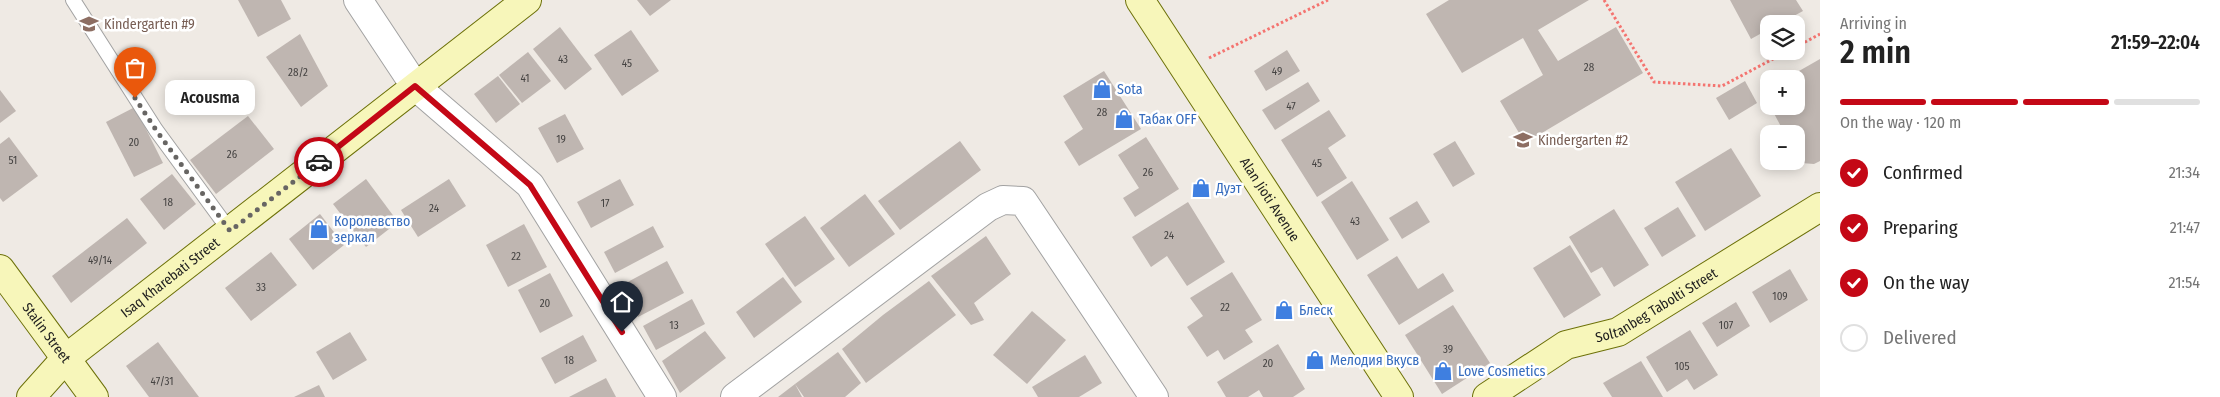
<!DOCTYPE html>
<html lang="en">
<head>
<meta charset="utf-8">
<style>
	:root { --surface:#fff; --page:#f6f6f6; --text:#222; --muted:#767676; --line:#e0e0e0; --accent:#c40816 }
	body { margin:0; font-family:"Fira Sans Condensed",sans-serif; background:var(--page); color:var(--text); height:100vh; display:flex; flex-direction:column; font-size:19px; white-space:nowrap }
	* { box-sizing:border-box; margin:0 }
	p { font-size:16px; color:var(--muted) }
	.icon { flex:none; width:28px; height:28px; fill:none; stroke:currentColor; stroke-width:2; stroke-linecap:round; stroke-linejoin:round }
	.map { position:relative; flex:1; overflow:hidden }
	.sheet { display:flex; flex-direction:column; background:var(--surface); width:400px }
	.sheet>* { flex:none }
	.buttons { position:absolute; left:1760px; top:15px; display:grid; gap:10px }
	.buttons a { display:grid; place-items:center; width:45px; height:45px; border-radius:10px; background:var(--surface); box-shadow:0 2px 12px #0003; font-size:25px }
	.pin { position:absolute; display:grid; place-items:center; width:42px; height:42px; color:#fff; margin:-51px -21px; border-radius:50% 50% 50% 0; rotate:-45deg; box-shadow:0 0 5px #0007 }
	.pin .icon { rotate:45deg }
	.courier { position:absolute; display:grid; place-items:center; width:50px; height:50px; margin:-25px; border:4px solid #c40816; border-radius:50%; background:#fff; color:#222; box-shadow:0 1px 6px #0007 }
	.bubble { position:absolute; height:35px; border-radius:10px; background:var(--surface); box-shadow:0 2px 12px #0003; font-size:16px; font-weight:600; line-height:35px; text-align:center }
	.head em { font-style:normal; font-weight:600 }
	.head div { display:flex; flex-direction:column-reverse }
	.head { display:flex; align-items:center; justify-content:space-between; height:85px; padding:0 20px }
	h1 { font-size:32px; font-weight:600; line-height:38px }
	.bar { display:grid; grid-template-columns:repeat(4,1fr); gap:8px 5px; align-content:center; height:60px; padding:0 20px }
	.bar i { height:6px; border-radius:4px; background:var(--line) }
	.bar .current { background:var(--accent) }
	.bar p { grid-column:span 4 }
	ol { padding:0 20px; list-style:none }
	li { display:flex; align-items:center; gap:15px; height:55px }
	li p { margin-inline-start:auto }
	li .icon { padding:5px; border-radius:50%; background:var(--accent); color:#fff; stroke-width:4 }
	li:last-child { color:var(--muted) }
	li i { width:28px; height:28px; border:2px solid var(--line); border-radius:50% }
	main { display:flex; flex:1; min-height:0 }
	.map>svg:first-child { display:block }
	.building { fill:#bfb6b1 }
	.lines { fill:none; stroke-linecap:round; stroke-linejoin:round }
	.lane-casing { stroke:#a2a2a2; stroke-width:16 }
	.street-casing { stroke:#a2a2a2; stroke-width:30 }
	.secondary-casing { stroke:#6d7109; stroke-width:30 }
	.path { stroke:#f47470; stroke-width:3; stroke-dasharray:2.5 2.5; stroke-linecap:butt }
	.lane { stroke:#fff; stroke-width:14 }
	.street { stroke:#fff; stroke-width:28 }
	.secondary { stroke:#f7f6ba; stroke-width:28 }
	.done { stroke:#676563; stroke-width:5; stroke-dasharray:0 9 }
	.route { stroke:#c40816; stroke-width:6 }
	.labels { text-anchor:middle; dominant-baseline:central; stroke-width:5; stroke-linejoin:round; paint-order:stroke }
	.number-label { font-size:11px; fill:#464443 }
	.education-label { font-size:14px; fill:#785e54; stroke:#fff; text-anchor:start }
	.shop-label { font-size:14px; fill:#366cbe; stroke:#fff; text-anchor:start }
	.street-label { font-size:14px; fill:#1e1e1e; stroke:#fff }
</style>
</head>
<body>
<main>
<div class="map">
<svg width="1820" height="397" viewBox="0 0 1820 397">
	<rect width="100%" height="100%" fill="#efeae4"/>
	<!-- building -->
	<g class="building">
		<polygon points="238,0 281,0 291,19 258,37"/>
		<polygon points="637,0 671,0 650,16"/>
		<polygon points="1449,0 1589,0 1538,30 1558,61 1616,27 1643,73 1525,143 1500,101 1543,75 1523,38 1462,73 1426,14"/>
		<polygon points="1730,0 1796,0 1803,11 1779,24 1769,24 1769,29 1751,39"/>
		<polygon points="560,27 592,69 565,90 533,49"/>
		<polygon points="631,30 659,71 622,96 594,55"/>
		<polygon points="300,34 328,86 301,107 266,57"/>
		<polygon points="1287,50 1300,71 1266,91 1254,71"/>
		<polygon points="528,52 551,81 522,103 499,75"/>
		<polygon points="1820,59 1820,161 1814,164 1801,163 1796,155 1796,134 1785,134 1770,106 1796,106 1796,79 1785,79"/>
		<polygon points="1104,71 1141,129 1079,166 1064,142 1083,129 1063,96"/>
		<polygon points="498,76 520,104 496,123 474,94"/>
		<polygon points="1745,81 1757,103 1729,120 1716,98"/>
		<polygon points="1308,82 1320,101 1275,130 1262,110"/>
		<polygon points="0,90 16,111 0,123"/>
		<polygon points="135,107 163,163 134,177 106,122"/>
		<polygon points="1329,110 1346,136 1328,148 1347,178 1317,197 1281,140"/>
		<polygon points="565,114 584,149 557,163 538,128"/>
		<polygon points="248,116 274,149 216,194 190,160"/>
		<polygon points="9,137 38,176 3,202 0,198 0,144"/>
		<polygon points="1146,137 1179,189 1135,217 1123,198 1139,188 1118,155"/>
		<polygon points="960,141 981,170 900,230 878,201"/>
		<polygon points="1455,141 1475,174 1453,187 1433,154"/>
		<polygon points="1731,148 1761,196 1705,231 1675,182"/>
		<polygon points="172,174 196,204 164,230 140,199"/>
		<polygon points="366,179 398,222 366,247 333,204"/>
		<polygon points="449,179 466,206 418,237 401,210"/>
		<polygon points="620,179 634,205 591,228 577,202"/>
		<polygon points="1352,181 1389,240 1357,260 1321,202"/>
		<polygon points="865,194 895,234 849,267 820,228"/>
		<polygon points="1417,201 1430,222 1402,239 1389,218"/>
		<polygon points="1188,202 1225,262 1187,286 1167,256 1151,267 1132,237"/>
		<polygon points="1678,207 1696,236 1662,257 1644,228"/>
		<polygon points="1614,209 1649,265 1614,287 1602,267 1591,273 1569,237"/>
		<polygon points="320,214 344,245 313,270 289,239"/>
		<polygon points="805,216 835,259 795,287 765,244"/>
		<polygon points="127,218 147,243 71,303 52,276"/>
		<polygon points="524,224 547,267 508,287 486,245"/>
		<polygon points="653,226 664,247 615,273 604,252"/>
		<polygon points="986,236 1011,274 974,303 984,320 971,325 931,276"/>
		<polygon points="1570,245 1601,295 1564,318 1533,268"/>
		<polygon points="271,252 297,285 251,321 225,288"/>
		<polygon points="1397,256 1418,289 1443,273 1454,291 1399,325 1367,275"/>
		<polygon points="667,261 684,293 638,317 622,285"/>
		<polygon points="1790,269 1808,300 1770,323 1752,292"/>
		<polygon points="1232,272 1262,320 1245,330 1253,342 1224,360 1218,350 1207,357 1187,327 1203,316 1190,298"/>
		<polygon points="550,273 573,316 540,333 518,290"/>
		<polygon points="783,277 802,302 754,338 736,312"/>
		<polygon points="929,281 956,315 866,383 842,349 883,315"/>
		<polygon points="692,299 705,324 656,350 643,326"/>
		<polygon points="1736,302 1750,326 1717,347 1702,323"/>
		<polygon points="1453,305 1490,363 1442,394 1405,335"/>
		<polygon points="1032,311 1066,340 1027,384 993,355"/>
		<polygon points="1690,330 1718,375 1694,390 1687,379 1667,392 1646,357"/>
		<polygon points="705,331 726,358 680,393 662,361"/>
		<polygon points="350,332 367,360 333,380 316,352"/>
		<polygon points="583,335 597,361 555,384 541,358"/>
		<polygon points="158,342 199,397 149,397 126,366"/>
		<polygon points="1278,344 1305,389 1293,397 1263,397 1259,390 1248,397 1226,397 1217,382"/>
		<polygon points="838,352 861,383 845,397 804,397 795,384 802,397 778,397 795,384"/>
		<polygon points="1085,355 1102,383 1079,397 1038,397 1032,387"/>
		<polygon points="1641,361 1663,397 1612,397 1603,383"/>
		<polygon points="606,378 616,397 569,397"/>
		<polygon points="319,385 325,397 294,397"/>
	</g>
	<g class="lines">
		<!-- lane casing -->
		<g class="lane-casing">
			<polyline id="lane" points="73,0 156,130 230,231"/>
		</g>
		<!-- street casing -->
		<g class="street-casing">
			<g id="street">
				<polyline points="358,0 415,86 530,185 662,397"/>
				<polyline points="735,397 988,207 1003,200 1023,201 1154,397"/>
			</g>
		</g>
		<!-- secondary casing -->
		<g class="secondary-casing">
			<g id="secondary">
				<path id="s1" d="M1140,0L1399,397"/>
				<path id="s2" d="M0,269L94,397"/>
				<path id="s3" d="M31,397L65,359L527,0"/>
				<path id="s4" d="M1487,397L1566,345L1618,332L1820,207"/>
			</g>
		</g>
		<!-- path -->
		<g class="path">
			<polyline points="1604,0 1654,82 1722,86 1788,51"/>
			<polyline points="1796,47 1820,34"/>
			<polyline points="1209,58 1328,0"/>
		</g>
		<!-- lane -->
		<use href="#lane" class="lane"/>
		<!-- street -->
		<use href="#street" class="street"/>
		<!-- secondary -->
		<use href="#secondary" class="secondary"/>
	</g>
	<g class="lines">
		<!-- done -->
		<polyline class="done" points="135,98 156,130 230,231 319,162"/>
		<!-- route -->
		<polyline class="route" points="319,162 415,86 530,185 622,332"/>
	</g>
	<!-- icons -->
	<defs>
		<g id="school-bare" transform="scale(1.5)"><path d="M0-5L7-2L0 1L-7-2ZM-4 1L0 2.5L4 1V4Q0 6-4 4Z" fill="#8d6e63" stroke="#fff" stroke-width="2.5" paint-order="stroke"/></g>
		<g id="shop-bare" transform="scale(1.5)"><path d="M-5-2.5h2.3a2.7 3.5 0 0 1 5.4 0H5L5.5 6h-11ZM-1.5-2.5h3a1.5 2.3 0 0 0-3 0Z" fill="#3f7fe0" stroke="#fff" stroke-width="2.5" paint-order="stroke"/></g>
	</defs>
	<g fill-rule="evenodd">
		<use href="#school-bare" x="89" y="24"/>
		<use href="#shop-bare" x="1102" y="89"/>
		<use href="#shop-bare" x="1124" y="119"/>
		<use href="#school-bare" x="1523" y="140"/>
		<use href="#shop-bare" x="1201" y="188"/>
		<use href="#shop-bare" x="319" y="229"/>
		<use href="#shop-bare" x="1284" y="310"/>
		<use href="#shop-bare" x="1315" y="360"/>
		<use href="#shop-bare" x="1443" y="371"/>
	</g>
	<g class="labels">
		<!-- number labels -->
		<g class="number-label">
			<text x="563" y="59">43</text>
			<text x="627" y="63">45</text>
			<text x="1589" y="67">28</text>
			<text x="1277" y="71">49</text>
			<text x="298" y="72">28/2</text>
			<text x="525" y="78">41</text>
			<text x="1291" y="106">47</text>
			<text x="1102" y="112">28</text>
			<text x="561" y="139">19</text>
			<text x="134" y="142">20</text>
			<text x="232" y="154">26</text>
			<text x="13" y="160">51</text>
			<text x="1317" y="163">45</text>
			<text x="1148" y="172">26</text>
			<text x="168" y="202">18</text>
			<text x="605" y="203">17</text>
			<text x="434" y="208">24</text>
			<text x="1355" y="221">43</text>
			<text x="1169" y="235">24</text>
			<text x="516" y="256">22</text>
			<text x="100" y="260">49/14</text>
			<text x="261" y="287">33</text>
			<text x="1780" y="296">109</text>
			<text x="545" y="303">20</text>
			<text x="1225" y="307">22</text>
			<text x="674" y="325">13</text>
			<text x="1726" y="325">107</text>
			<text x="1448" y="349">39</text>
			<text x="569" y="360">18</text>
			<text x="1268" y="363">20</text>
			<text x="1682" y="366">105</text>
			<text x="162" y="381">47/31</text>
		</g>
		<!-- education labels -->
		<g class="education-label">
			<text x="104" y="24">Kindergarten #9</text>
			<text x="1538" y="140">Kindergarten #2</text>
		</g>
		<!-- shop labels -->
		<g class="shop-label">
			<text x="1117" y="89">Sota</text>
			<text x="1139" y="119">Табак OFF</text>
			<text x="1216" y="188">Дуэт</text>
			<text x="334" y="221">Королевство<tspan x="334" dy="16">зеркал</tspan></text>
			<text x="1299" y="310">Блеск</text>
			<text x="1330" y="360">Мелодия Вкусв</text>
			<text x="1458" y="371">Love Cosmetics</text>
		</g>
		<!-- street labels -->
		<g class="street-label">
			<text stroke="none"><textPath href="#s1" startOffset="238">Alan Jioti Avenue</textPath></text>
			<text stroke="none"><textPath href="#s3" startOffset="184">Isaq Kharebati Street</textPath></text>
			<text stroke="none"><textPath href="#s4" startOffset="194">Soltanbeg Tabolti Street</textPath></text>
			<text stroke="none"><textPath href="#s2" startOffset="79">Stalin Street</textPath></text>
		</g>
	</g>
</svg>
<div class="buttons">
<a><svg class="icon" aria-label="layers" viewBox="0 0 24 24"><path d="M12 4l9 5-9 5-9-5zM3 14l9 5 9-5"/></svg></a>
<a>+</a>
<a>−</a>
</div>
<div class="pin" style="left:135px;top:98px;background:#ea580c"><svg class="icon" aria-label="bag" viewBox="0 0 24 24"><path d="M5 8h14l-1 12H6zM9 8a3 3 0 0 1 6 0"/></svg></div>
<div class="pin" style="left:622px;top:332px;background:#1f2937"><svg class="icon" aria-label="home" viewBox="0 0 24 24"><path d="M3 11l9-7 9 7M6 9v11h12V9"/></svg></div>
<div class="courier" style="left:319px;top:162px"><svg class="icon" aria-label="car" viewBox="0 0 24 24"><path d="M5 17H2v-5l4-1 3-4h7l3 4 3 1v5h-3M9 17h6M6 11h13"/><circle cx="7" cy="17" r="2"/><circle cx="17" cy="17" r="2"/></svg></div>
<div class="bubble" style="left:165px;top:80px;width:90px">Acousma</div>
</div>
<section class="sheet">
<div class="head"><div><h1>2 min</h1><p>Arriving in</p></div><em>21:59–22:04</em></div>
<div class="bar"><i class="current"></i><i class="current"></i><i class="current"></i><i></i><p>On the way · 120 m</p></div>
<ol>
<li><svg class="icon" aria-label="check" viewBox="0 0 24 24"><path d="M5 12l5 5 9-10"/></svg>Confirmed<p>21:34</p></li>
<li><svg class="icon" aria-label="check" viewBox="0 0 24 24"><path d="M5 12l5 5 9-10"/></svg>Preparing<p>21:47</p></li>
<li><svg class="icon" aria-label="check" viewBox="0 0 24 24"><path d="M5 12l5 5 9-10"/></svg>On the way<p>21:54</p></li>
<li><i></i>Delivered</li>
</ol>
</section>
</main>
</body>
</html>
